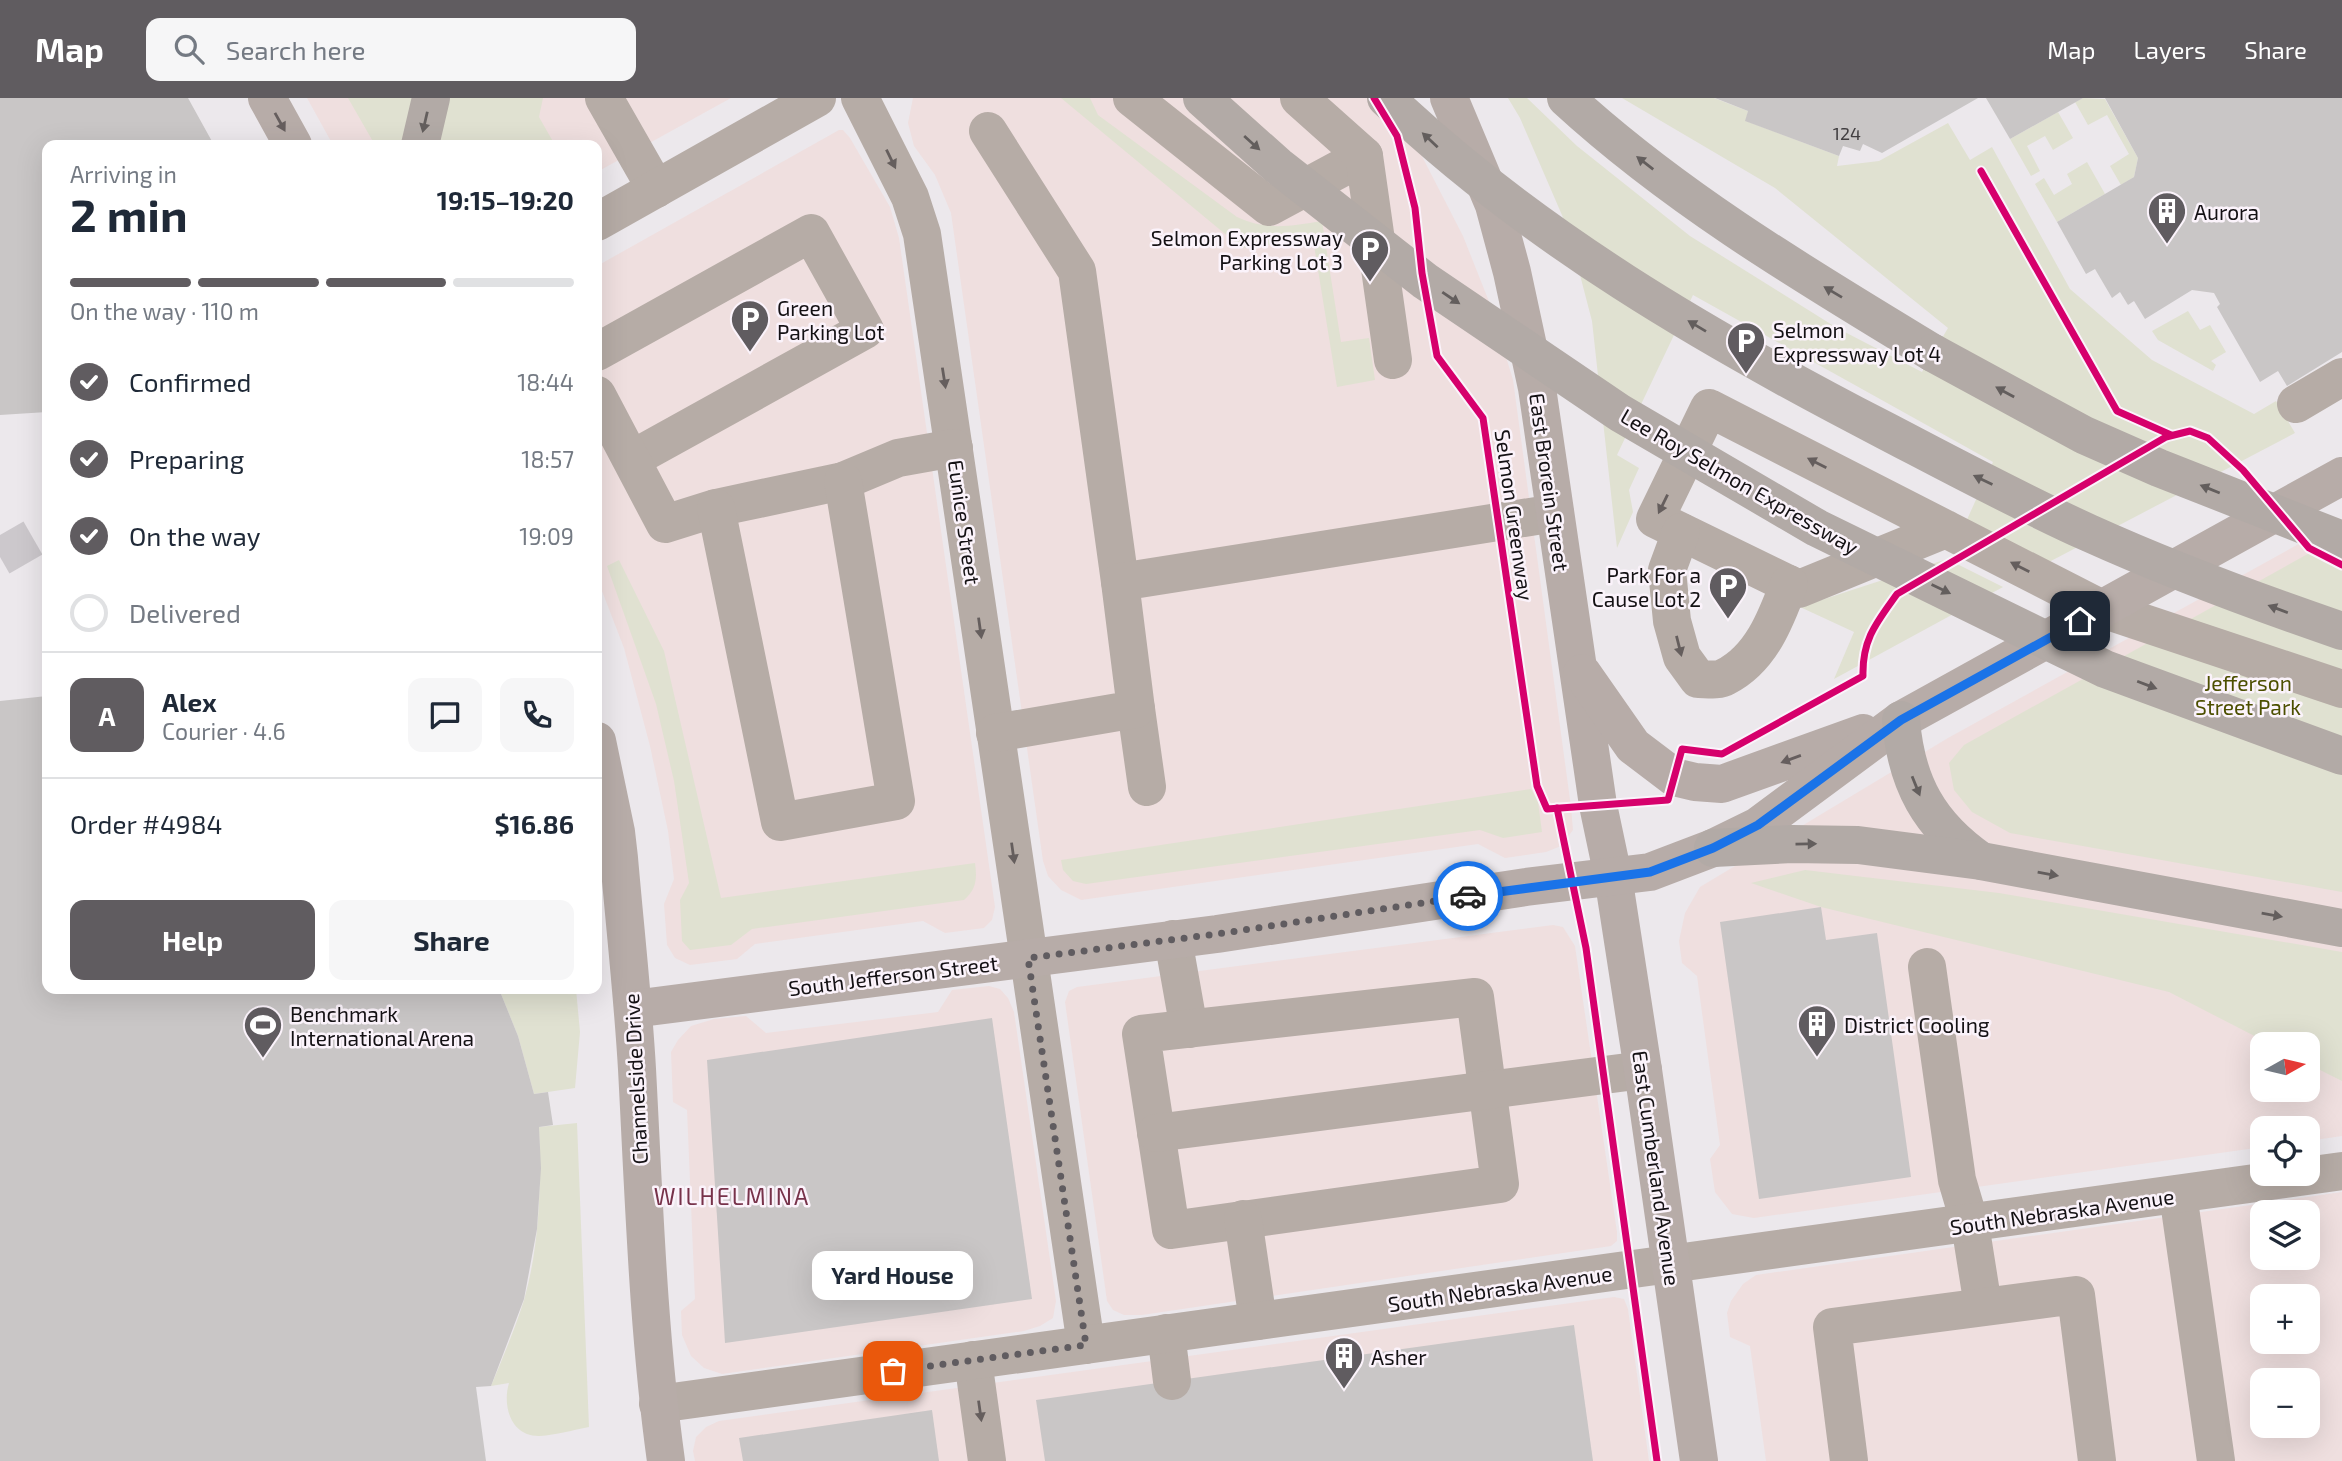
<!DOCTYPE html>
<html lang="en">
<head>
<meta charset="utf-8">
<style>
	:root { --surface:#fff; --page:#f6f6f7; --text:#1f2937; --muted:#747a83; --line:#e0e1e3; --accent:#605c60 }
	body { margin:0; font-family:"Exo 2",sans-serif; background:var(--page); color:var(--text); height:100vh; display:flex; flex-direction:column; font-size:26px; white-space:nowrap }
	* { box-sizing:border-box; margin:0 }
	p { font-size:23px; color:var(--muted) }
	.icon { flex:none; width:38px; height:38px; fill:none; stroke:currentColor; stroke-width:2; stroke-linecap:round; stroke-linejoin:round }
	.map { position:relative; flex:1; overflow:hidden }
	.sheet { position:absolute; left:42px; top:42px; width:560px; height:854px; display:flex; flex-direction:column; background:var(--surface); border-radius:14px; box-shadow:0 7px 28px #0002 }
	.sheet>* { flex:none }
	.needle { width:46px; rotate:82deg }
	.tools { position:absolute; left:2250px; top:934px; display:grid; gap:14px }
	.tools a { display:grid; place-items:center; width:70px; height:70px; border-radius:14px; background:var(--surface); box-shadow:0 7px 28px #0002; font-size:35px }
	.pin { position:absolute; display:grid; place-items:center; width:60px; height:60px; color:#fff; margin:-30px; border-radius:14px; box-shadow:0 4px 10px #0006 }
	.courier { position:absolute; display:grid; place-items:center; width:70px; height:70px; margin:-35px; border:5px solid #1a73e8; border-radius:50%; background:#fff; color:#222; box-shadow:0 2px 9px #0007 }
	.bubble { position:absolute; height:49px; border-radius:14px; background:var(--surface); box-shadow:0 7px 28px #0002; font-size:23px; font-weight:700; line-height:49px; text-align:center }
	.overview em { font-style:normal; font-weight:700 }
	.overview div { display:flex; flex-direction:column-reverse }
	.overview { display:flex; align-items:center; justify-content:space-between; height:119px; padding:0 28px }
	h1 { font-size:46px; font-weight:700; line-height:52px }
	.bar { display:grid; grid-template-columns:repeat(4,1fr); gap:10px 7px; align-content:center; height:84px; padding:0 28px }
	.bar i { height:9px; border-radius:5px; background:var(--line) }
	.bar .active { background:var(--accent) }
	.bar p { grid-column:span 4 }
	.line { display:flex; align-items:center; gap:18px; padding:0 28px; border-top:2px solid var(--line) }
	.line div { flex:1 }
	.round { display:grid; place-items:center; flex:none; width:74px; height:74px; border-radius:14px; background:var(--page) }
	ol { padding:0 28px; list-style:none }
	li { display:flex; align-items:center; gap:21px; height:77px }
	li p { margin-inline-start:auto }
	li .icon { padding:7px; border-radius:50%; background:var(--accent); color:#fff; stroke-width:4 }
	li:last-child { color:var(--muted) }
	li i { width:38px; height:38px; border:4px solid var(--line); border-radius:50% }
	.button { display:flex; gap:14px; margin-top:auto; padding:14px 28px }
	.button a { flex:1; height:80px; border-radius:14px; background:var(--accent); color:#fff; font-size:28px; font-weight:700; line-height:80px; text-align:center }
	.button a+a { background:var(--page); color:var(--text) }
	header { display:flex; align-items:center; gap:42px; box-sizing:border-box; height:98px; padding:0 35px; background:var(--accent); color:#fff }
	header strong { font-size:33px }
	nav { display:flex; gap:38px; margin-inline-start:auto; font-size:24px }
	.search { width:490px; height:63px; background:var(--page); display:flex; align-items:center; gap:18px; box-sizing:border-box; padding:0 24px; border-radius:14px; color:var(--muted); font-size:26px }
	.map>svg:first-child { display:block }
	.commercial { fill:#efdfdf; fill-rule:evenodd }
	.green { fill:#e0e1d1 }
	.building { fill:#c9c6c6 }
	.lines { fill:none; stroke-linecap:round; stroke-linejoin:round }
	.minor-tunnel { stroke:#ccc8cc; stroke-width:38; stroke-dasharray:38 19; stroke-linecap:butt }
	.minor { stroke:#b6aca6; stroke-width:38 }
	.major { stroke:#b7aca8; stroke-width:38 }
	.highway { stroke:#b2aaa6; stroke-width:38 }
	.highway-bridge { stroke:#b2aaa6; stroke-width:38 }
	.cycleway-casing { stroke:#fbf3fb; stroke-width:11 }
	.cycleway { stroke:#d6006c; stroke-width:7 }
	.oneway { fill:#665e5e }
	.oneway2 { fill:#635e5d }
	.oneway3 { fill:#655e5d }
	.done { stroke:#605c60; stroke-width:7; stroke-dasharray:0 12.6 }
	.route { stroke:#1a73e8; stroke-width:9 }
	.labels { text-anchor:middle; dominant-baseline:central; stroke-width:5; stroke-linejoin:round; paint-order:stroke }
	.number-label { font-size:18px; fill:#413e40 }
	.poi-label { font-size:21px; fill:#141114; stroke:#fbf3fb; text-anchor:start }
	.street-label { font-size:21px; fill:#141114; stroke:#fbf3fb }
	.park-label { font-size:21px; fill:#4c4f00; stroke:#fbf3fb }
	.neighbourhood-label { font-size:23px; letter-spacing:2px; fill:#77324a; stroke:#fbf3fb }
</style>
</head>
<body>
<header>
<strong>Map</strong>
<div class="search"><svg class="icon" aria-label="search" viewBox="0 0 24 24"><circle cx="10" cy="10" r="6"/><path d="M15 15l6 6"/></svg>Search here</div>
<nav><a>Map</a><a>Layers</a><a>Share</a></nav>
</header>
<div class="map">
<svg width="2342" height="1363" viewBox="0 0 2342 1363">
	<rect width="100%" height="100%" fill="#ece8ec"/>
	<!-- commercial -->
	<g class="commercial">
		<polygon points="307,0 731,0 597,74 597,47 333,47"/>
		<polygon points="913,0 1392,0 1463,138 1490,206 1513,282 1571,709 1573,732 1561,748 1546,754 1505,760 1478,746 1081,802 1061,792 1048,778 1043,763 951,115 935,77 914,48 908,25"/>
		<polygon points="839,32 843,32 850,40 890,109 899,140 995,809 992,822 984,830 945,835 923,823 755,846 737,861 690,867 675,860 667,847 664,806 674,781 668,733 650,648 624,550 597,480 597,168"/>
		<path d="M2342,422V1038L2308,1043V1031H2263V1049L1754,1120L1732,1116L1715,1094L1710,1061L1720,1047L1697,878L1682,865L1679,843L1685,815L1700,789L1948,640ZM2263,947H2308V992H2263Z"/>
		<polygon points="1553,827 1563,829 1575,848 1617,1134 1617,1143 1611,1148 1142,1217 1124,1217 1113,1212 1107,1203 1065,904 1069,893 1077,889"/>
		<polygon points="989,888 1000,891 1008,900 1014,914 1056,1203 1053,1220 1040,1228 1024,1233 722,1276 704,1270 691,1258 682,1237 681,1213 695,1201 687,1012 673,1004 671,954 678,942 691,928 714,921 746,918 766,935 938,914 952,892"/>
		<path d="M2342,1094V1363H1766L1750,1248L1730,1239L1727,1215L1731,1203L1743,1186L1756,1177ZM2263,1115H2308V1160H2263ZM2263,1199H2308V1244H2263ZM2263,1283H2308V1328H2263Z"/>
		<polygon points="1614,1199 1624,1201 1628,1211 1649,1363 695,1363 693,1353 696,1339 706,1329 719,1323"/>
	</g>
	<!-- green -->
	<g class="green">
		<polygon points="348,0 543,0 539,19 555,47 375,47"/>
		<path d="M1061,0H1090L1098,17L1237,119C1268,133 1290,128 1322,123L1341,244L1369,240L1375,282L1337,289L1313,141L1242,150Z"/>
		<polygon points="1508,0 1527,0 1577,48 1690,138 1837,230 1922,274 1948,230 1775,90 1622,0 1714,0 1748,13 1746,23 1839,58 1837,68 1879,63 1948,25 1970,62 1992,49 2070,191 2152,262 2254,316 2276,303 2295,335 2049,464 1965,426 1993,364 1693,197 1617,357 1639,370 1629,392 1633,414 1617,450 1592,223 1568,131 1520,20"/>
		<polygon points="2083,0 2105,1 2138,60 2134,79 2121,87 2110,68 2129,56 2107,17 2088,27 2075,4"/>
		<polygon points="2058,14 2073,40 2053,52 2045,38 2027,48 2040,73 2031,78 2010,41"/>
		<polygon points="2087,64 2105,96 2057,124 2035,86 2044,80 2054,97 2072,86 2067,76"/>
		<polygon points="2188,213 2200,232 2210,227 2226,254 2211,263 2216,267 2213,273 2158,242 2152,233"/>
		<polygon points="2342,437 2342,794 2010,735 1972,714 1954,692 1949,665 1964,647"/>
		<polygon points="1947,461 2003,489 1834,581 1854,534 1800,509"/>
		<path d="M619,462L664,553L721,800L975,765C977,780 977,791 964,802L752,831L731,847L690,852L682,843L680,802L689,785L674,683L656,606L607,468Z"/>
		<polygon points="1531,691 1538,704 1542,734 1503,740 1480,732 1086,786 1073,783 1063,772 1061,762"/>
		<polygon points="1805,772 1999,795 2342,854 2342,983 2308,966 2308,947 2272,947 2169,894 1821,809 1751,785"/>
		<polygon points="499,891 576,891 580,934 575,990 534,996 518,938"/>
		<path d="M577,1025L589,1329C573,1332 556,1337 540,1338C511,1339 502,1308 509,1285L491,1288C503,1259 515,1231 524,1202C540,1146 541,1087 539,1029Z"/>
	</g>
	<!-- building -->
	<g class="building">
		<polygon points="0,0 188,0 214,47 47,47 47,314 0,317"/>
		<polygon points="1715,0 1978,0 1882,55 1863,46 1860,53 1843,48 1839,58 1745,23 1748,13"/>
		<polygon points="1986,0 2083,0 2010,41"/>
		<polygon points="2105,0 2342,0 2342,254 2287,288 2278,273 2260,284 2217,209 2220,206 2214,195 2192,192 2145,221 2134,203 2128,207 2120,194 2112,200 2095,171 2086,176 2057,124 2134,79 2138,60"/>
		<polygon points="47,598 47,891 499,891 518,938 534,996 548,994 553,1027 539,1029 541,1070 537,1131 524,1201 491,1288 476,1289 486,1363 0,1363 0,603"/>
		<polygon points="1821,809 1826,842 1877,835 1911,1079 1759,1101 1720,824"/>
		<polygon points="992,920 1032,1201 725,1245 707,962"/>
		<polygon points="1574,1227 1593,1363 1045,1363 1036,1302"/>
		<polygon points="932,1312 939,1363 743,1363 739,1340"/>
	</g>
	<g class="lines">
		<!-- minor-tunnel -->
		<polyline class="minor-tunnel" points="0,459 47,432"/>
		<!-- minor -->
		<g class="minor">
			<polyline points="604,0 656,91"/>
			<polyline points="860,0 910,99 922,136 1086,1247"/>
			<polyline points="1132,0 1269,109 1364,58"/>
			<polyline points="1299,0 1364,58 1393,262"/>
			<polyline points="988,33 1077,173 1120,484"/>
			<polyline points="597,124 817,0"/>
			<polyline points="597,254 811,135 865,232 632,361"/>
			<polyline points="597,297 665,426 716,410 843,383 898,360 954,350"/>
			<polyline points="2296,306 2342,279"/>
			<polyline points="716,410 780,724 896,703 843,383"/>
			<polyline points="1946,431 1799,491 1655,421 1709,310 2102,511 2342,591"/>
			<path d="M1681,434L1667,472L1672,523L1682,559L1698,581C1706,581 1719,583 1725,579C1761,561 1776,521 1789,486"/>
			<polyline points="1136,611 1147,689"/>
			<polyline points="995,635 1136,611 1120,484 1555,415"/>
			<polyline points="1173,841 1189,931"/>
			<polyline points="1927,869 1957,1082 1970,1126 1983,1208"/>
			<polygon points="1475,899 1500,1086 1171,1132 1141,936"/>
			<polyline points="1156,1035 1643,972"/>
			<polyline points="2178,1096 2216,1363"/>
			<polyline points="1243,1121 1258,1223"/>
			<polyline points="1166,1235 1172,1283"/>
			<polyline points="973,1262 987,1363"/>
			<polyline points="658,1306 2342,1073"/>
			<polyline points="1849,1363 1832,1229 2076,1197 2097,1363"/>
		</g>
		<!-- major -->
		<g class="major">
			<polyline points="267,0 293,47"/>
			<polyline points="1449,0 1494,107 1512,174 1537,290 1598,707 1613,778 1643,972 1699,1363"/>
			<polyline points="1582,575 1633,648 1674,679 1695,684 1722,686 1863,635"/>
			<path d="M597,643L616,734L619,760C625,830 633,901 637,971C644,1102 648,1233 666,1363"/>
			<polyline points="633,911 1217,836 1526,789 1650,774 1713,750 1758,728 1901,622 2342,378"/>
		</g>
		<!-- highway -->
		<g class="highway">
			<path d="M1566,0C1676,101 1806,178 1933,255"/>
			<polyline points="420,47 431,0"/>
			<path d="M1901,622C1906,685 1929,727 1981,763"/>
			<polyline points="1713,750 1792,746 1858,747 1981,763 2342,830"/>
		</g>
		<!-- highway-bridge -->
		<g class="highway-bridge">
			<polyline points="1202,0 1278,68 1425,183 1620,315 1817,430 2105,571 2342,658"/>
			<path d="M1386,0C1532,139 1708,241 1886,333C1953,368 2020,404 2089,435C2171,472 2257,504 2342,533"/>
			<polyline points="1933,255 2084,337 2159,370 2342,442"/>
		</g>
		<!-- cycleway casing -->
		<g class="cycleway-casing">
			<g id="cycleway">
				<path d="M1374,0L1397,38L1415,110L1422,175L1437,258L1483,320L1537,688L1547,711L1668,702L1682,651L1722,656L1863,578C1862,541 1877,524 1897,496L2166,339L2190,333L2208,340L2243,372L2309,450L2342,467"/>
				<polyline points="1981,73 2117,313 2171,337"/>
				<polyline points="1557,710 1586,850 1657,1363"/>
			</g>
		</g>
		<!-- cycleway -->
		<use href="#cycleway" class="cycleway"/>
	</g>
	<!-- one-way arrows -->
	<defs><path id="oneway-solid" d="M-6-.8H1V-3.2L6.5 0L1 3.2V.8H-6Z" transform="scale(1.75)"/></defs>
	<g class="oneway">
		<use href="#oneway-solid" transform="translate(280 24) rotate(61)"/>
		<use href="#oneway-solid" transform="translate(1791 661) rotate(160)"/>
	</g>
	<g class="oneway2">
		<use href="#oneway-solid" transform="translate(425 24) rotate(103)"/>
		<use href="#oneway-solid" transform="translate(1430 42) rotate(-137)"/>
		<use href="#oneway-solid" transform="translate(1252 45) rotate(42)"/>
		<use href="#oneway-solid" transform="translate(1645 65) rotate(-142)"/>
		<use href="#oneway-solid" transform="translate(1833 194) rotate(-149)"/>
		<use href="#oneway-solid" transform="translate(1451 200) rotate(34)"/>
		<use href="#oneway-solid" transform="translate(1697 228) rotate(-149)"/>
		<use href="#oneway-solid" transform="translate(2005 294) rotate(-151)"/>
		<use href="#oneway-solid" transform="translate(1983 382) rotate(-154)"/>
		<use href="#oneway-solid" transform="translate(2210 391) rotate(-158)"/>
		<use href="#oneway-solid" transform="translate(1941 491) rotate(26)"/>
		<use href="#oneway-solid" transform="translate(2278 511) rotate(-159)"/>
		<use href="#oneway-solid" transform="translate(2147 587) rotate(21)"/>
		<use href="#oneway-solid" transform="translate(1916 688) rotate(68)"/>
		<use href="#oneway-solid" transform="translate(1806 746) rotate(-1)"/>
		<use href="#oneway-solid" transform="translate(2048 776) rotate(10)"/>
		<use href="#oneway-solid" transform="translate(2272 817) rotate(10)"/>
	</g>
	<g class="oneway3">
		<use href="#oneway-solid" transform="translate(891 61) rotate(64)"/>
		<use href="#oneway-solid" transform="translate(944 280) rotate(81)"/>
		<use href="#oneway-solid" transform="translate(1817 365) rotate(-153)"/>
		<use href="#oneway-solid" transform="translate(1663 406) rotate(116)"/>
		<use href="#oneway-solid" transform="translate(2020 469) rotate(-153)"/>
		<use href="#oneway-solid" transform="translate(980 530) rotate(82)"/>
		<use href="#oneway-solid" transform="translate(1679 548) rotate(76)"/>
		<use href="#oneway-solid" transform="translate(1013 755) rotate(82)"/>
		<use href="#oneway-solid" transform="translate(980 1313) rotate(82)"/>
	</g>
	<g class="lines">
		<!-- done -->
		<polyline class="done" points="893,1273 1086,1247 1028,860 1217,836 1468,798"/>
		<!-- route -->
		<polyline class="route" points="1468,798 1650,774 1713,750 1758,727 1901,622 2080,523"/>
	</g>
	<!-- icons -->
	<defs>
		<g id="building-pin" transform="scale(2.0125)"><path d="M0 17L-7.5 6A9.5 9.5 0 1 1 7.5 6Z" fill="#605c60" stroke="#fbf3fb"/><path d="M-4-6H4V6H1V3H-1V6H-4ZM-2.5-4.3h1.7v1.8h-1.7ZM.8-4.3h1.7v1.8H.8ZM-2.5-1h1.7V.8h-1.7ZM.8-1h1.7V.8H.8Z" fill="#fff"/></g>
		<g id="parking-pin" transform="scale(2.0125)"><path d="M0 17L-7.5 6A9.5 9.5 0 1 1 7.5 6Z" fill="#605c60" stroke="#fbf3fb"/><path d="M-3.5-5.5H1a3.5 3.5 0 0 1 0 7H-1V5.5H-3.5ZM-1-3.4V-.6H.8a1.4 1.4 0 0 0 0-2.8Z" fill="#fff"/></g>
		<g id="stadium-pin" transform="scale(2.0125)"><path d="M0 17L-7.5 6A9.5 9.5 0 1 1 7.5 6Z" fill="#605c60" stroke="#fbf3fb"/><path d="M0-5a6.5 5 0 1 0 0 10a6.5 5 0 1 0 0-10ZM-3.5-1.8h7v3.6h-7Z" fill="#fff"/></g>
	</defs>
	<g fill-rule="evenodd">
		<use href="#building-pin" x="2167" y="113"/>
		<use href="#parking-pin" x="1370" y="151"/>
		<use href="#parking-pin" x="750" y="221"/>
		<use href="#parking-pin" x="1746" y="243"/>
		<use href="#parking-pin" x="1728" y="488"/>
		<use href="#building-pin" x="1817" y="926"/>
		<use href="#stadium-pin" x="263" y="927"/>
		<use href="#building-pin" x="1344" y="1258"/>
	</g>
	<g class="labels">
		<!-- number labels -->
		<g class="number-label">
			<text x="1847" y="35">124</text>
		</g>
		<!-- poi labels -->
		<g class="poi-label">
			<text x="2194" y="113">Aurora</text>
			<text x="1343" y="139" text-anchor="end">Selmon Expressway<tspan x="1343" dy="24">Parking Lot 3</tspan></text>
			<text x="777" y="209">Green<tspan x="777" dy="24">Parking Lot</tspan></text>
			<text x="1773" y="231">Selmon<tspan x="1773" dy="24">Expressway Lot 4</tspan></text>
			<text x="1701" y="476" text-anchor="end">Park For a<tspan x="1701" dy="24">Cause Lot 2</tspan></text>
			<text x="290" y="915">Benchmark<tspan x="290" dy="24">International Arena</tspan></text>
			<text x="1844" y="926">District Cooling</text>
			<text x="1371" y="1258">Asher</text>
		</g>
		<!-- street labels -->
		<g class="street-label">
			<text transform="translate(1740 383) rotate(30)">Lee Roy Selmon Expressway</text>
			<text transform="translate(1550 384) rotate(82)">East Brorein Street</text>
			<text transform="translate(1515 417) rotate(82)">Selmon Greenway</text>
			<text transform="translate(965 424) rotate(82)">Eunice Street</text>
			<text transform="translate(893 877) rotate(-7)">South Jefferson Street</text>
			<text transform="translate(635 981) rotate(-93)">Channelside Drive</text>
			<text transform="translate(1657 1070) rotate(82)">East Cumberland Avenue</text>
			<text transform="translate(2062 1113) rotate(-8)">South Nebraska Avenue</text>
			<text transform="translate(1500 1190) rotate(-8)">South Nebraska Avenue</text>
		</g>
		<!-- park labels -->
		<g class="park-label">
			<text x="2248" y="584">Jefferson<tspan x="2248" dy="24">Street Park</tspan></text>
		</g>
		<!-- neighbourhood labels -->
		<g class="neighbourhood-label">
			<text x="732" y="1098">WILHELMINA</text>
		</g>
	</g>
</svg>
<div class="tools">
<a><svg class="needle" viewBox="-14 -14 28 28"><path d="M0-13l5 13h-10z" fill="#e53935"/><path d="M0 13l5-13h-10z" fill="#747a83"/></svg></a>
<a><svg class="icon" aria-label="locate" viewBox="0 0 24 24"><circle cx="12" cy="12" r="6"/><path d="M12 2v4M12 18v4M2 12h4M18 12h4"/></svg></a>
<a><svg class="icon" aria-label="layers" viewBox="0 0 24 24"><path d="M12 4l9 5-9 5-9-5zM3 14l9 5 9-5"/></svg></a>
<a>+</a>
<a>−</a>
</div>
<div class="pin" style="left:893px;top:1273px;background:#ea580c"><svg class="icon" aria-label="bag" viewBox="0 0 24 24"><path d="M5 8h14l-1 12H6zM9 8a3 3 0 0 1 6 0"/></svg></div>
<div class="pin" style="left:2080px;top:523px;background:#1f2937"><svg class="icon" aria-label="home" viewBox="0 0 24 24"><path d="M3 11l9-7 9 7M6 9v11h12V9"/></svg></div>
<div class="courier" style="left:1468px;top:798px"><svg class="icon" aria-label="car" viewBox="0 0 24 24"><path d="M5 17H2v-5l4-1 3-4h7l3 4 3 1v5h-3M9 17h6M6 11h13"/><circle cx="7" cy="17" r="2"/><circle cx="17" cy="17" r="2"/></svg></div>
<div class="bubble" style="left:812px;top:1153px;width:161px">Yard House</div>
<section class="sheet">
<div class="overview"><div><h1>2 min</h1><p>Arriving in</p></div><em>19:15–19:20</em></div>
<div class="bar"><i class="active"></i><i class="active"></i><i class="active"></i><i></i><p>On the way · 110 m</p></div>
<ol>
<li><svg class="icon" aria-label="check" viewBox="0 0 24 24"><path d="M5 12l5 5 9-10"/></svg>Confirmed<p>18:44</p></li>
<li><svg class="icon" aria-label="check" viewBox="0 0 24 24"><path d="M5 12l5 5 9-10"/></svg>Preparing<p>18:57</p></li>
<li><svg class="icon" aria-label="check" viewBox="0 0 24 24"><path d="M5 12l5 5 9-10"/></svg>On the way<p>19:09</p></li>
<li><i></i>Delivered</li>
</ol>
<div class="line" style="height:126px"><b class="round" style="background:var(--accent);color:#fff">A</b><div><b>Alex</b><p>Courier · 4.6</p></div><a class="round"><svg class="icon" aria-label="chat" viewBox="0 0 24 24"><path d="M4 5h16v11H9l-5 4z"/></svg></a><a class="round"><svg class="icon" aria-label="phone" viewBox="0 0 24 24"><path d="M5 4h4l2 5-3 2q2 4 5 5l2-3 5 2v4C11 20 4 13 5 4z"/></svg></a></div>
<div class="line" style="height:91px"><div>Order #4984</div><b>$16.86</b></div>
<div class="button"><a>Help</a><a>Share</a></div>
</section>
</div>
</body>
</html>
